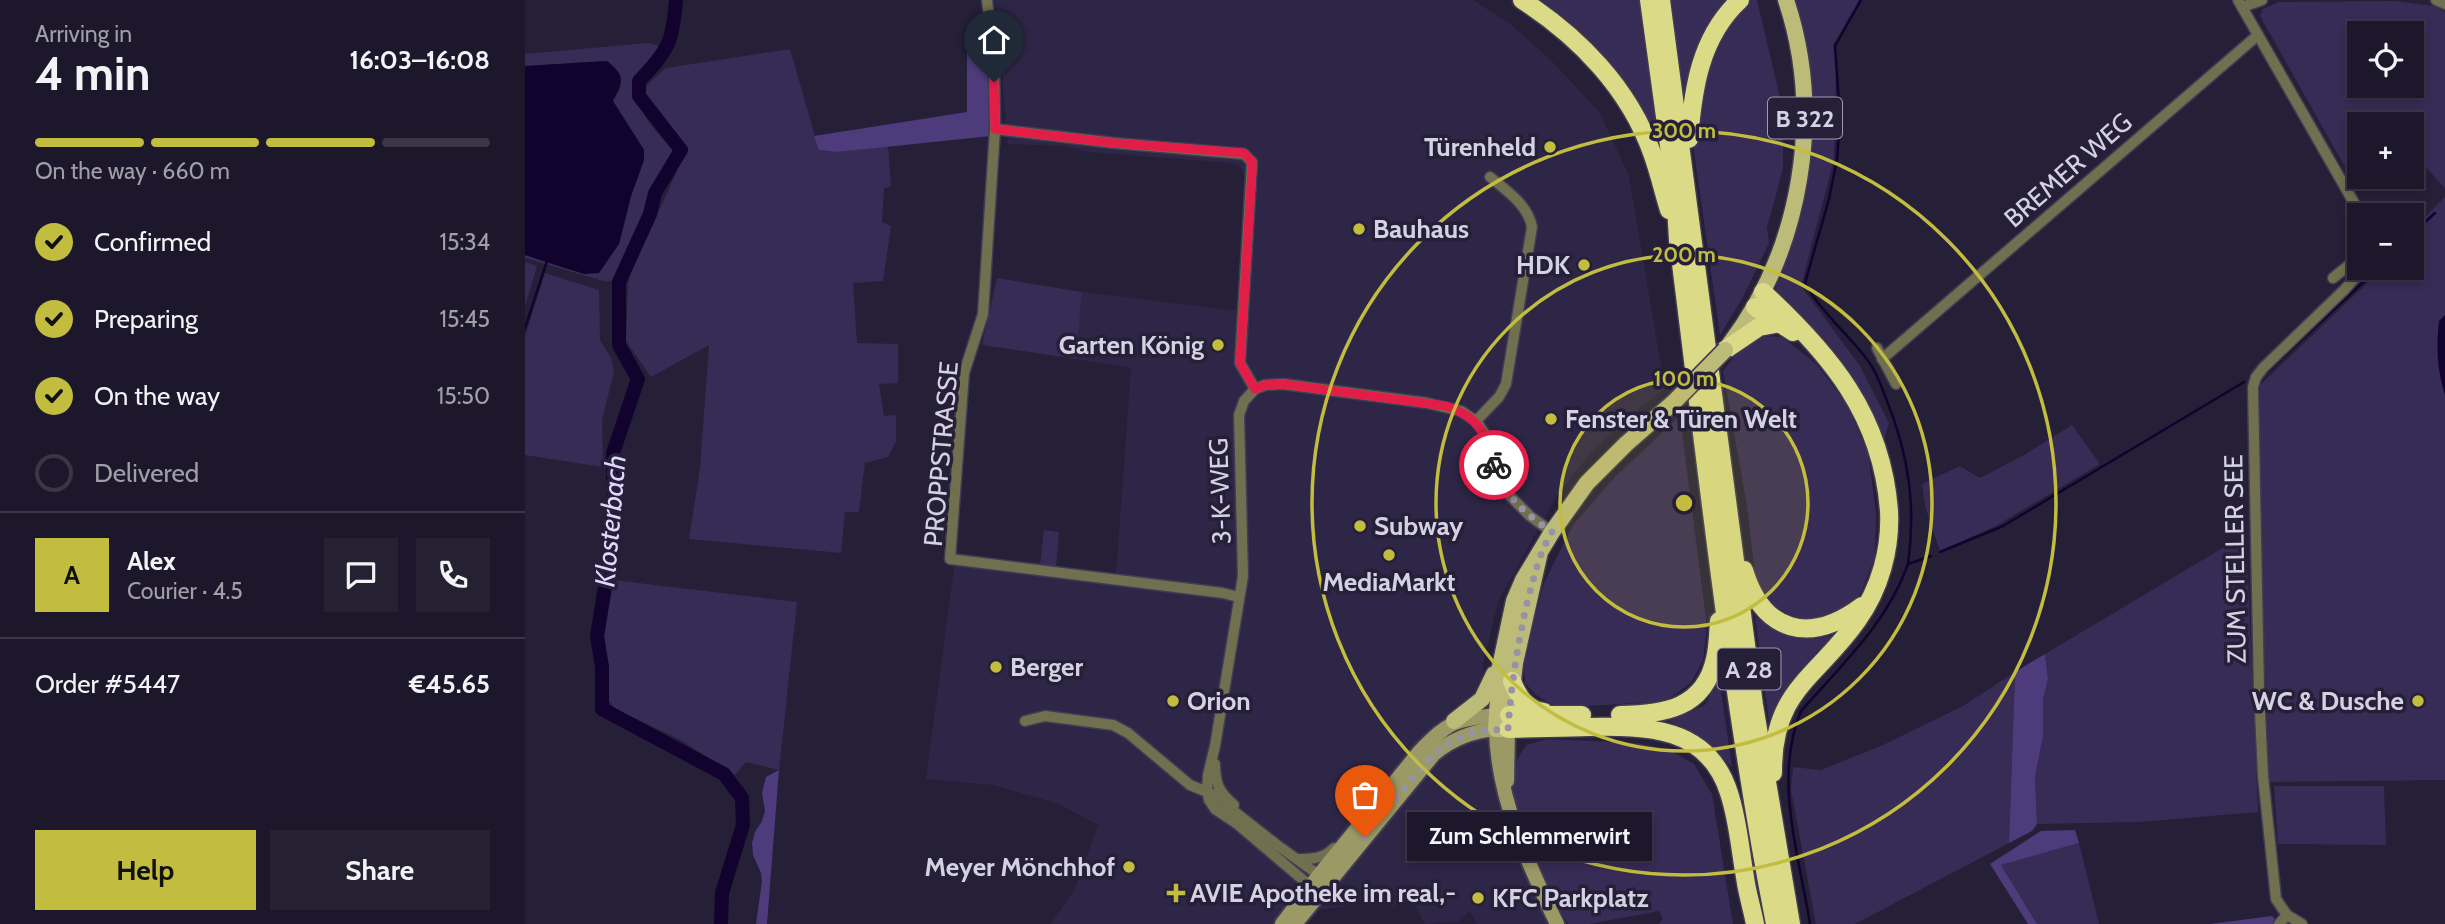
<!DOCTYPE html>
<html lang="en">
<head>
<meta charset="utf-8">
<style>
	:root { --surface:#1c172a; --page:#252032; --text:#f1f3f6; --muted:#a09fa8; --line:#3a3647; --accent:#c2bd3f }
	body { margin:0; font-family:Cabin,sans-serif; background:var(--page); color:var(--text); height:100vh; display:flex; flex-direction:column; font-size:26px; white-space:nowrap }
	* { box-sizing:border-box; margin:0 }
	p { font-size:23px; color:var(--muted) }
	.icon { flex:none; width:38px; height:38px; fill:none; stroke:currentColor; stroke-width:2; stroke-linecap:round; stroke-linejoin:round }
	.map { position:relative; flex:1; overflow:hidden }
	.side { display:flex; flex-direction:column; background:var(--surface); width:525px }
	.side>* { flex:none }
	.tools { position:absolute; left:1822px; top:21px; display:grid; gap:14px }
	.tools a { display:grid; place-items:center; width:77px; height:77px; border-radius:0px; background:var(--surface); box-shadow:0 4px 10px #0003,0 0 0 2px var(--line); font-size:35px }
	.pin { position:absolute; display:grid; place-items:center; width:60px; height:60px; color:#fff; margin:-72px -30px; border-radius:50% 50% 50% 0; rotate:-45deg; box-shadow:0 0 7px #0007 }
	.pin .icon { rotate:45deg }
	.courier { position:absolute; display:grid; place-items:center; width:70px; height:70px; margin:-35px; border:5px solid #e11d48; border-radius:50%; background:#fff; color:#222; box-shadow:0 2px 9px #0007 }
	.bubble { position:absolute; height:49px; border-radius:0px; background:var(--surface); box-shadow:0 4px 10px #0003,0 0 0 2px var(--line); font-size:23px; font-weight:700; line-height:49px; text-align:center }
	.overview em { font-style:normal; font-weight:700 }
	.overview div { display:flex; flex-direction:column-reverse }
	.overview { display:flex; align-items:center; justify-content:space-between; height:119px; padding:0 35px }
	h1 { font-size:46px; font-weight:700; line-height:52px }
	.bar { display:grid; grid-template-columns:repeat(4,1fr); gap:10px 7px; align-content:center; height:84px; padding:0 35px }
	.bar i { height:9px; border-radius:5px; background:var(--line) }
	.bar .selected { background:var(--accent) }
	.bar p { grid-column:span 4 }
	.line { display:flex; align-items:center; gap:18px; padding:0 35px; border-top:2px solid var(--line) }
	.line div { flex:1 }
	.round { display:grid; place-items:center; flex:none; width:74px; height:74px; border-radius:0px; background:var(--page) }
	ol { padding:0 35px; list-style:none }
	li { display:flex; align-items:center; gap:21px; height:77px }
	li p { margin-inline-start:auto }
	li .icon { padding:7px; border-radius:50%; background:var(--accent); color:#111; stroke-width:4 }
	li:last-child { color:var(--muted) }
	li i { width:38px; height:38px; border:4px solid var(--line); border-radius:50% }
	.cta { display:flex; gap:14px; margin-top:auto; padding:14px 35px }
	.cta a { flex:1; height:80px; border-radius:0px; background:var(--accent); color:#111; font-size:28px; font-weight:700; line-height:80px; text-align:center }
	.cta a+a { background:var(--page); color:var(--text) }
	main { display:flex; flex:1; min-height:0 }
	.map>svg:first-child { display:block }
	.built { fill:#2e2646 }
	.green { fill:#372c55; fill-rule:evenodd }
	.forest { fill:#4d3b7b }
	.water { fill:#12022e }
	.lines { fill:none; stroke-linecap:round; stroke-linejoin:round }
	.stream { stroke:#12022e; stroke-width:2.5 }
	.river { stroke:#12022e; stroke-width:14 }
	.street-casing { stroke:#413b53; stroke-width:13 }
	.secondary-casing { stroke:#413b53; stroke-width:18 }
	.primary-casing { stroke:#413b53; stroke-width:19 }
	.highway-casing { stroke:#413b53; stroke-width:21 }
	.street { stroke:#706f4f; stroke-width:10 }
	.secondary { stroke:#9b9a66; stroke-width:14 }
	.primary { stroke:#bdbb78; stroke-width:16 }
	.highway { stroke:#dbda87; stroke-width:18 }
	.primary-bridge-casing { stroke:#413b53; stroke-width:19; stroke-linecap:butt }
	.primary-bridge { stroke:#bdbb78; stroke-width:16 }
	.done { stroke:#9793a6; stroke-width:7; stroke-dasharray:0 12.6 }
	.route { stroke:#e11d48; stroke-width:9 }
	.ring { fill:none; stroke:#c2bd3f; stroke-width:3.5 }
	.poi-dot { fill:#c2bd3f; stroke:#251f38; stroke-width:2.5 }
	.labels { text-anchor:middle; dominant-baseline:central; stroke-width:7; stroke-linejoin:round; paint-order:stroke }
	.shield { fill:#251f38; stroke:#a09caf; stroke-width:2 }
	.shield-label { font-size:24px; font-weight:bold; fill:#d4d1e2 }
	.poi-label { font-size:26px; font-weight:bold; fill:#d4d1e2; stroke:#251f38; text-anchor:start }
	.street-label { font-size:26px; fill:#d4d1e2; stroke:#251f38 }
	.water-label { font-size:28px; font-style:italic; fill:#dfd7fe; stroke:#251f38 }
	.centre { fill:#c2bd3f; stroke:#251f38; stroke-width:3.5 }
	.ring-label { font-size:21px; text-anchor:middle; font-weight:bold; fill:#c2bd3f; stroke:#251f38; stroke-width:7; stroke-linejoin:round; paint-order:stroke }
</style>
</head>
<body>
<main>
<section class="side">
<div class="overview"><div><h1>4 min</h1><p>Arriving in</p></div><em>16:03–16:08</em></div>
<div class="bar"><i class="selected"></i><i class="selected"></i><i class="selected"></i><i></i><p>On the way · 660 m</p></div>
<ol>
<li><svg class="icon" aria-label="check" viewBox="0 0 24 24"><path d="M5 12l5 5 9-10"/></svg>Confirmed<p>15:34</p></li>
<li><svg class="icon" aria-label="check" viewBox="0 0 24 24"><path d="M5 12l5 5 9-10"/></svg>Preparing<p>15:45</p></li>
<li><svg class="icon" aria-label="check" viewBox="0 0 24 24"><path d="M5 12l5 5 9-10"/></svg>On the way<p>15:50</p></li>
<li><i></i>Delivered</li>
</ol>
<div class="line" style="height:126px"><b class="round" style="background:var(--accent);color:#111">A</b><div><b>Alex</b><p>Courier · 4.5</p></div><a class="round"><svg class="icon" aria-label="chat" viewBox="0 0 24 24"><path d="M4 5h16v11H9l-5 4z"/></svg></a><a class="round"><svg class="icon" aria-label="phone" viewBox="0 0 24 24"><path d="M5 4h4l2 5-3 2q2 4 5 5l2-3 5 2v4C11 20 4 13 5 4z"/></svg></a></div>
<div class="line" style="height:91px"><div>Order #5447</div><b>€45.65</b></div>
<div class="cta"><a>Help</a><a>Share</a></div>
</section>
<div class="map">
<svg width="1920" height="924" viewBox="0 0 1920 924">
	<rect width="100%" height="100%" fill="#251f38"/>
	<!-- built -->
	<polygon class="built" points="470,0 948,0 985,24 1026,60 1075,113 1104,176 1140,389 1103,417 1065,454 1032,495 973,602 958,664 965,757 994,862 1022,924 952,924 945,911 932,922 900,924 885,897 867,907 856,893 828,905 794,910 783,924 525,924 549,891 573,825 534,804 468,785 401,779 431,553 591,575 606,368 551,359 557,292 714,311 719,176 717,169 713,165 695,162 564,152 538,146 483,144"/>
	<!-- green -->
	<g class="green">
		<polygon points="1010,0 1117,0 1135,134 1130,136 1091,74 1042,21"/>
		<path d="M1144,0H1207C1168,36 1163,73 1159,124Z"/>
		<polygon points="1225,0 1232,0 1254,93 1258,123 1258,168 1242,228 1244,243 1218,297 1195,335 1169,151 1168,120 1191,40 1210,15"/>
		<path d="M1269,0H1334L1308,45L1311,72L1309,159L1276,286L1335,366L1364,423L1358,443C1341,405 1323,368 1296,337C1288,328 1254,300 1252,292C1248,275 1260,262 1265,247C1271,231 1275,212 1279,195C1292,130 1287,64 1269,0Z"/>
		<path d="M1870,1L1909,6L1920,12V188L1898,164L1887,175L1886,124H1834V168L1824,174L1735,16L1738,9L1754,2ZM1834,33H1886V86H1834Z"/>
		<path d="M123,43L140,48L110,84C111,113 131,131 149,151L148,158L124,203L110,245L91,279L82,282L0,258V255L46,270L94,244L106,196L119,160V150L88,101L95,89L96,79L82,61L0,66V54Z"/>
		<polygon points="265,49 294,150 312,152 363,146 366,187 359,188 357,222 366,226 358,281 328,283 332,343 373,344 373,383 354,384 359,416 371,415 371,441 363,457 340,463 334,512 320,512 316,553 164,539 175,468 184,345 126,377 101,341 103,285 106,273 161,151 120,95 122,85 141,68"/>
		<polygon points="1920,197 1920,780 1744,782 1735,523 1735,385 1858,268 1886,268 1887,230"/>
		<polygon points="0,262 12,266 0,306"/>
		<polygon points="20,273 74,290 75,340 86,358 89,372 77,420 78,467 0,455 0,337"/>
		<polygon points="472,278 557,292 551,359 457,345"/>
		<polygon points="1240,336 1257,337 1291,364 1321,403 1343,453 1351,513 1350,557 1336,593 1319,609 1293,619 1270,618 1249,606 1236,593 1229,566 1222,506 1198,371 1218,345"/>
		<polygon points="1155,416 1182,627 1178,660 1166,683 1140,701 1047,707 1026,704 1010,694 1000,683 999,667 1005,636 1019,583 1048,525 1089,478"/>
		<polygon points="1547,425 1575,464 1469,527 1415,551 1400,506 1397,484 1435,466 1455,478 1499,455"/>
		<polygon points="519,530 534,532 531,567 515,565"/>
		<polygon points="1721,534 1733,812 1614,822 1512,824 1510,777 1518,736 1518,699 1523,679 1520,654"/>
		<polygon points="88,580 272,602 254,770 221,762 210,775 154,739 90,709 83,699 84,675 79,634"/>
		<path d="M1230,617C1259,633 1273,646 1308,635L1287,657L1261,693L1245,729Z"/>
		<polygon points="1490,672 1484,843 1330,924 1291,924 1266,790 1268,767 1296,770 1360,744 1438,706"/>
		<polygon points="1194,677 1207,767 1175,736 1144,721 1180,705"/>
		<polygon points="1022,739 1113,743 1145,750 1169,764 1187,794 1208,924 1134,924 1138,918 1134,911 1065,924 1043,924 1007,858 988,792 992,760 1001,745"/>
		<polygon points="1749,786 1859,786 1861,845 1753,844"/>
		<polygon points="1554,843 1574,924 1512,924 1476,865"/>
		<polygon points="985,886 991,899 977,906 970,893"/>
	</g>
	<!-- forest -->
	<g class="forest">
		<polygon points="461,42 466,136 312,152 294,150 289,136 442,112 442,46"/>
		<polygon points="1520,654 1523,679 1518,699 1518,736 1510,777 1512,824 1507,831 1484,843 1490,672"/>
		<polygon points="254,770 242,924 231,924 237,881 236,873 228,855 227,843 230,832 237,821 240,811 237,793 241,777"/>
		<polygon points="1550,830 1554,843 1476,865 1512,924 1503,924 1465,864 1516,831"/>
		<polygon points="1747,916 1752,922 1750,924 1685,924"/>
	</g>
	<!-- water -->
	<g class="water">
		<path d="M82,61C101,76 98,81 88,101L119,150V160L106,196L94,244L74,273L59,274L0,255V66Z"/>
		<path d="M1920,315V395C1912,370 1911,347 1914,321Z"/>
	</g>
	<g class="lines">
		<!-- stream -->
		<g class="stream">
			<path d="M1336,0L1310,46L1315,118L1312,159L1304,199L1280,283C1295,311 1325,336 1344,362C1352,373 1357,388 1362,401C1384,456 1391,506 1383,564"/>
			<polyline points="1886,235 1910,213"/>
			<polyline points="0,328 22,261"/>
			<polyline points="1742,372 1848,273"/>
			<polyline points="1415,552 1478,526 1719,382"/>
			<path d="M1285,924C1274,855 1248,779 1276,711C1316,666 1363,622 1383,564L1406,556"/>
		</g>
		<!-- river -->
		<path class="river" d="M151,0C148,42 143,51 114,81V96L156,150L130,193L125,214L94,282V345L113,379L88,453L89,532L72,636L77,667V709L199,774L217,798L218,825L197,893L196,924"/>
		<!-- street casing -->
		<g class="street-casing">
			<g id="street">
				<polyline points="462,0 469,59 470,129 458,314 439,373 425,559 698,593 713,597"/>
				<polyline points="1713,0 1836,215"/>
				<polyline points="1911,0 1920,4"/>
				<polyline points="1717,7 1737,0"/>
				<polyline points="470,129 589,143 719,154 727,162 715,363 730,389 719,401 714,415 718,576 690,746 683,775 682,791 684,800 690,809 711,823 790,890"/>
				<polyline points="1808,278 1834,257"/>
				<polyline points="1352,348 1371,384"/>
				<polyline points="1357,359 1733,35"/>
				<polyline points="730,389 740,385 758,384 902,403 936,411 951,421 960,434 971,469 984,495 1005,516 1027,532"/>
				<path d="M951,421L974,397L981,384L1007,227C1003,205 982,191 965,177"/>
				<polyline points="500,721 520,716 588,725 603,733 665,785 687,794 752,845 798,878"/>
				<path d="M690,764C690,784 694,792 709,805"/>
				<path d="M772,859C787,859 798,859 809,848"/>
				<polyline points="1754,924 1762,915"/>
				<polyline points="1777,924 1762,915 1751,899 1738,776 1734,690 1728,387 1731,377 1738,368 1819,290 1839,268"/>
			</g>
		</g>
		<!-- secondary casing -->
		<g class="secondary-casing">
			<g id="secondary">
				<polyline points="982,781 983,729"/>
				<path d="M757,924L794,875L895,751C924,721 930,720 971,715"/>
				<path d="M770,924L909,754C927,739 947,731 971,729C972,797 1003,864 1032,924"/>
			</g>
		</g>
		<!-- primary casing -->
		<g class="primary-casing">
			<g id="primary">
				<path d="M1204,345C1277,249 1299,114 1261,0"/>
				<polyline points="1015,552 990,663 983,729 971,729 975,667 989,601 998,580 1027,532 1062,483 1101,444 1149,402"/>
				<polyline points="929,721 957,699 969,674"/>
			</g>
		</g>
		<!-- highway casing -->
		<g class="highway-casing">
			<g id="highway">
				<path d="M997,0C1054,37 1104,88 1127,153C1134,172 1138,191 1144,210"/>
				<path d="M1124,0L1150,190L1153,240C1182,468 1206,698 1250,924"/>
				<polyline points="1136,0 1229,705 1266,924"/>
				<path d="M1164,139C1168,89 1175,37 1215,0"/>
				<path d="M1238,292C1305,354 1357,415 1364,511C1366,549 1355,589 1332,621C1291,679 1247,690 1248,773"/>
				<polyline points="1230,307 1268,332"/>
				<polyline points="1200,350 1234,327 1255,323"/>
				<path d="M1219,570C1238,633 1285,645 1337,606"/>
				<path d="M987,681C993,696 1001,710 1019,712"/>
				<polyline points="984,715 1057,715"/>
				<path d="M1095,715C1139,714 1179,709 1190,659C1193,647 1193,633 1194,621"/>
				<path d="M983,729C1010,728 1036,728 1063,727C1122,726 1183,726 1204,793C1213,820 1215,849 1220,877C1222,893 1227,908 1230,924"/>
			</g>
		</g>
		<!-- street -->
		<use href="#street" class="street"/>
		<!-- secondary -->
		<use href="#secondary" class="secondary"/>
		<!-- primary -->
		<use href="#primary" class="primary"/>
		<!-- highway -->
		<use href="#highway" class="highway"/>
		<!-- primary-bridge casing -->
		<g class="primary-bridge-casing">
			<polyline id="primary-bridge" points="1149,402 1200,350"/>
		</g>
		<!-- primary-bridge -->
		<use href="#primary-bridge" class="primary-bridge"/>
	</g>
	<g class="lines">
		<!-- done -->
		<path class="done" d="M840,837C852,821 865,805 878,790C913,748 926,731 983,729C986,685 993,642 1003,599C1010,574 1014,554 1027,532C1002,515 978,495 969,465"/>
		<!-- route -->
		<path class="route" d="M469,82L470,129L589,143L719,153L727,162V171L715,363L730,389L740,385L758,384L921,406C954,417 961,433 969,465"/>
	</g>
	<!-- distance rings -->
	<circle cx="1159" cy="503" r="124" fill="#c2bd3f" fill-opacity=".12"/>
	<g class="ring">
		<circle cx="1159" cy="503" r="124"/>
		<circle cx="1159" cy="503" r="248"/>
		<circle cx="1159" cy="503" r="372"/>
	</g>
	<!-- markers -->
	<g class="poi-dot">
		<circle cx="1025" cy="147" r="7"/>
		<circle cx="834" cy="229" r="7"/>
		<circle cx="1059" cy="265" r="7"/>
		<circle cx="693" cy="345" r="7"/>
		<circle cx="1026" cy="419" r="7"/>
		<circle cx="835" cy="526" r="7"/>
		<circle cx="864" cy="555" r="7"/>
		<circle cx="471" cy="667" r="7"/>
		<circle cx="648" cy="701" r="7"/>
		<circle cx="1893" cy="701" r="7"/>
		<circle cx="604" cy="867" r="7"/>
		<path d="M647.5 882.5h7v7h7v7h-7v7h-7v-7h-7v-7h7z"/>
		<circle cx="953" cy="898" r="7"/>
	</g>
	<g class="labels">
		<!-- shield labels -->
		<g class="shield">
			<rect x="1243" y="97.5" width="74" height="41" rx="5"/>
			<rect x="1192.5" y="648.5" width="63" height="41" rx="5"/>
		</g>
		<g class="shield-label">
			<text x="1280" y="118">B 322</text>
			<text x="1224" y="669">A 28</text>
		</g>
		<!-- poi labels -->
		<g class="poi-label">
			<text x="1011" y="147" text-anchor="end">Türenheld</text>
			<text x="848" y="229">Bauhaus</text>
			<text x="1045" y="265" text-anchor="end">HDK</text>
			<text x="679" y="345" text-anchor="end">Garten König</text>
			<text x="1040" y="419">Fenster &amp; Türen Welt</text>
			<text x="849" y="526">Subway</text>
			<text x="864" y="582" text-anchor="middle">MediaMarkt</text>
			<text x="485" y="667">Berger</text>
			<text x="662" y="701">Orion</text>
			<text x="1879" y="701" text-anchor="end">WC &amp; Dusche</text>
			<text x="590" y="867" text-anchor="end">Meyer Mönchhof</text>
			<text x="665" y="893">AVIE Apotheke im real,-</text>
			<text x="967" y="898">KFC Parkplatz</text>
		</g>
		<!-- street labels -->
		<g class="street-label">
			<text transform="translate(1543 170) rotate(-41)">BREMER WEG</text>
			<text transform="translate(416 454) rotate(-85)">PROPPSTRASSE</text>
			<text transform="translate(695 491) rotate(-92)">3-K-WEG</text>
			<text transform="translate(1710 559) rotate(-91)">ZUM STELLER SEE</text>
		</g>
		<!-- water labels -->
		<g class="water-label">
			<text transform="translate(85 521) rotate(-85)">Klosterbach</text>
		</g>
	</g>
	<circle cx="1159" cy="503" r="10" class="centre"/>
	<g class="ring-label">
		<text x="1159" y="138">300 m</text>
		<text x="1159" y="262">200 m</text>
		<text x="1159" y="386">100 m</text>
	</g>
</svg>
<div class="tools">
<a><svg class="icon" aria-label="locate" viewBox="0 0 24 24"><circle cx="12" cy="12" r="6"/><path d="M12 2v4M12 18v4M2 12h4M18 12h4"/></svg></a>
<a>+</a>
<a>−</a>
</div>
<div class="pin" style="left:840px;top:837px;background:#ea580c"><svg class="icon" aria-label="bag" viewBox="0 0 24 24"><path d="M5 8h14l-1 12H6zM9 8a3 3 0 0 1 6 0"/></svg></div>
<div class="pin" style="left:469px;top:82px;background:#1f2937"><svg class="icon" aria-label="home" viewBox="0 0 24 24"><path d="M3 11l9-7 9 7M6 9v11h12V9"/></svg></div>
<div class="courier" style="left:969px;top:465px"><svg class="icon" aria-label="bike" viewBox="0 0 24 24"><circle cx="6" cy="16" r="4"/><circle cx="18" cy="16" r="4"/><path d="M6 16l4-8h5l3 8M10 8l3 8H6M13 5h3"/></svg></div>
<div class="bubble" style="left:882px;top:812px;width:245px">Zum Schlemmerwirt</div>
</div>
</main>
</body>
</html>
